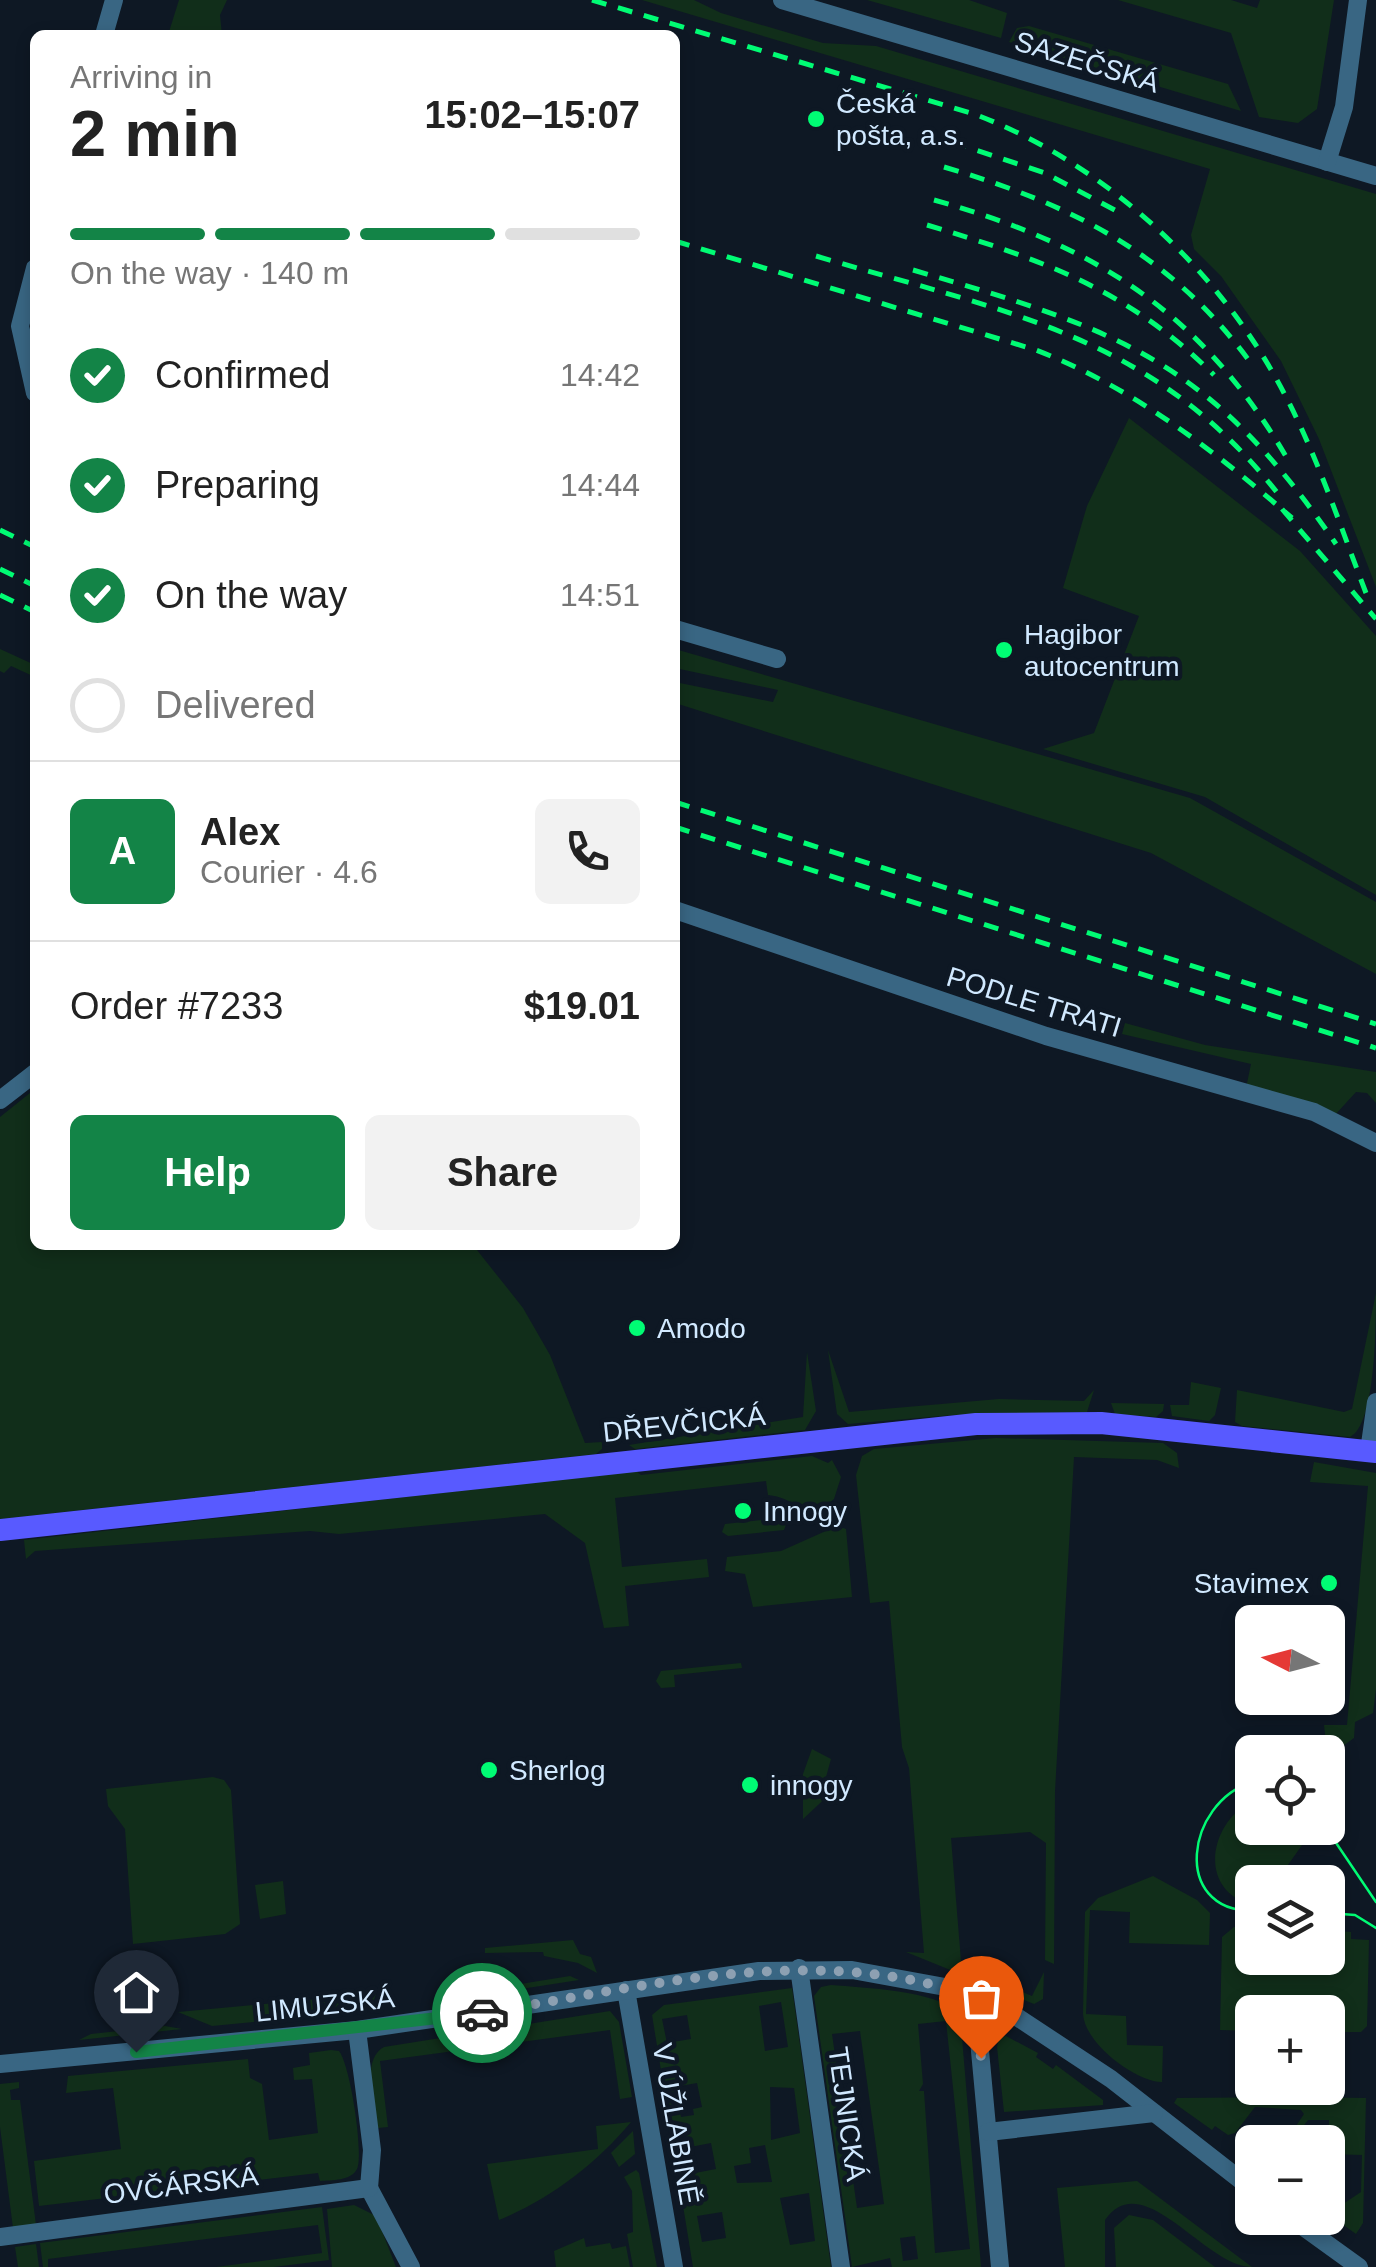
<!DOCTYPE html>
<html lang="en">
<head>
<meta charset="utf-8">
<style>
	:root { --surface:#fff; --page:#f2f2f2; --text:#222; --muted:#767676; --line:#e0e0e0; --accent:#138447 }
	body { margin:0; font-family:Helvetica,sans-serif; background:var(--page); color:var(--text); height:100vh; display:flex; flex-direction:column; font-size:38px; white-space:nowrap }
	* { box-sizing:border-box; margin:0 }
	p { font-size:32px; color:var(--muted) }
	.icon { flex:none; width:55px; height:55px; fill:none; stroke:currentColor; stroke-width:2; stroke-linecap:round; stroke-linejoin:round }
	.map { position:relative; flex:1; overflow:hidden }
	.panel { position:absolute; left:30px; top:30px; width:650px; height:1220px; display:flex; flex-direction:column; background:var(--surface); border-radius:15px; box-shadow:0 5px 15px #0003 }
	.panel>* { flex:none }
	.needle { width:65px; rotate:276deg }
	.controls { position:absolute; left:1235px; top:1605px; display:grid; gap:20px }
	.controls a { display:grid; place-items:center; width:110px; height:110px; border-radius:15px; background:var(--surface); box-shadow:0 5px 15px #0003; font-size:50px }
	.pin { position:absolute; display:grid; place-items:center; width:85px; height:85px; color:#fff; margin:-102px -42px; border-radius:50% 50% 50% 0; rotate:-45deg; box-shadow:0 0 10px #0007 }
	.pin .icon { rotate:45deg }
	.courier { position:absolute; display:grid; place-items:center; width:100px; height:100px; margin:-50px; border:8px solid #138447; border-radius:50%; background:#fff; color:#222; box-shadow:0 2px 12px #0007 }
	.head em { font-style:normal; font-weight:700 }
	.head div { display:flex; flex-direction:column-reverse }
	.head { display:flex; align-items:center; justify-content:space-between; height:170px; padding:0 40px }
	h1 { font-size:65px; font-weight:700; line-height:75px }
	.bar { display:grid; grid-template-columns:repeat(4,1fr); gap:15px 10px; align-content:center; height:120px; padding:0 40px }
	.bar i { height:12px; border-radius:8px; background:var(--line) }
	.bar .active { background:var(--accent) }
	.bar p { grid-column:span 4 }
	.line { display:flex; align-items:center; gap:25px; padding:0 40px; border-top:2px solid var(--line) }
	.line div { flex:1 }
	.round { display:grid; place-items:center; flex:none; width:105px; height:105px; border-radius:15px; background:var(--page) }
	ol { padding:0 40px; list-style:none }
	li { display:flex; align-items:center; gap:30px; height:110px }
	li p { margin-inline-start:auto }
	li .icon { padding:10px; border-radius:50%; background:var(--accent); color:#fff; stroke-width:4 }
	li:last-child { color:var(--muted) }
	li i { width:55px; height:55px; border:5px solid var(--line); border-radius:50% }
	.cta { display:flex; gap:20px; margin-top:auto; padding:20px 40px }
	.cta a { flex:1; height:115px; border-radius:15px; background:var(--accent); color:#fff; font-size:40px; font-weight:700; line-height:115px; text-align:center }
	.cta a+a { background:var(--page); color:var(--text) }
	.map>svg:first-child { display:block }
	.green { fill:#112e1a; fill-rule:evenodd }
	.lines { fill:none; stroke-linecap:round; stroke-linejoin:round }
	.minor { stroke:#396683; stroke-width:18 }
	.major { stroke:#585aff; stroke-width:22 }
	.tram { stroke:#00fc74; stroke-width:2.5 }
	.rail { stroke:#00fc74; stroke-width:5; stroke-dasharray:15 12; stroke-linecap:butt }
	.done { stroke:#8da0b2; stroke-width:10; stroke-dasharray:0 18 }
	.route { stroke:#138447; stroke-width:12 }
	.poi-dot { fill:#00fc74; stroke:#0e1824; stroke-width:4 }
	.labels { text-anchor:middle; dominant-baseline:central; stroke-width:9; stroke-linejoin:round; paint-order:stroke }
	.street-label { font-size:28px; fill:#d1e9ff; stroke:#0e1824 }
	.poi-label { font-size:28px; fill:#d1e9ff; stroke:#0e1824; text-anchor:start }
</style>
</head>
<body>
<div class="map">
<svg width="1376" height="2267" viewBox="0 0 1376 2267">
	<rect width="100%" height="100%" fill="#0e1824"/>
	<!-- green -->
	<g class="green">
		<polygon points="179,0 227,0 220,15 222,35 168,35"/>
		<polygon points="642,0 694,0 721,13 823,43 876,46 1376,194 1376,587 1319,439 1281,361 1221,276 1194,249 1191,235 1210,169"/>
		<polygon points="867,0 969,0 1007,13 1001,38"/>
		<polygon points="1118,0 1231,0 1257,8 1260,0 1334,0 1317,109 1298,123 1259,117 1231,33"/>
		<polygon points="1029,26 1228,84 1241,111 1009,42 1017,28"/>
		<polygon points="1129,418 1300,551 1376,636 1376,895 1205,797 1043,749 1094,733 1139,616 1063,588 1087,506"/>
		<polygon points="0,649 35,665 35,677 11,666 4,673 0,671"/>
		<polygon points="675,649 1190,798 1376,902 1376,974 1151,853 675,703 675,682 773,702 778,690 675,668"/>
		<polygon points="1125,1023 1205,1045 1376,1072 1376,1103 1367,1093 1356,1092 1334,1116 1246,1088 1251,1064 1122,1034"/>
		<polygon points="35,1089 35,1245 473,1245 523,1308 550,1355 585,1443 602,1442 602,1449 596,1454 0,1519 0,1117"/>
		<path d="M1376,1293C1376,1323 1376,1425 1350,1437L1242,1426L1235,1422L1237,1390L1344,1412L1352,1409Z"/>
		<polygon points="828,1350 849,1412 999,1399 1084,1401 1094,1390 1087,1412 953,1415 848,1424 837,1414"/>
		<polygon points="807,1352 816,1411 805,1430 635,1449 629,1445 803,1417"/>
		<polygon points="1191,1382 1221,1388 1215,1415 1209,1421 1172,1416 1170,1405 1189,1405"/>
		<polygon points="1111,1403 1164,1404 1163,1411 1156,1417 1115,1414"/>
		<polygon points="996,1438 1163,1443 1177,1453 1179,1468 1157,1460 1074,1457 1055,1791 1054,1964 1045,1960 1046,1843 1030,1832 951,1838 961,1961 995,1959 989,1978 1032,1996 1044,1972 1043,1999 1034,2004 906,1952 924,1953 909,1768 902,1747 889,1601 870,1603 856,1475 862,1456 874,1449"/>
		<path d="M812,1456L828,1463L832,1460L841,1477L834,1499C807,1522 795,1497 768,1495L766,1481L615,1498L622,1567L707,1559L709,1577L625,1586L629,1626L604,1628L585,1543L545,1514L339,1534L310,1531L35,1551L26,1559L24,1540L636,1471L641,1475Z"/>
		<polygon points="1314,1462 1376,1473 1376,1689 1373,1713 1355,1722 1354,1738 1340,1748 1326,1743 1324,1725 1347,1725 1368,1486 1310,1482"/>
		<polygon points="781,1518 787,1522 784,1530 728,1536 722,1532 725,1524"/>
		<polygon points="837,1526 846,1529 852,1597 753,1607 745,1574 725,1571 727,1557 781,1551"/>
		<polygon points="741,1663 742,1668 674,1675 675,1687 661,1688 656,1681 661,1671"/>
		<polygon points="812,1749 831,1759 826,1777 833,1791 803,1819 803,1774"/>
		<polygon points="213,1777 224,1780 231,1790 240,1924 225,1934 133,1944 125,1829 108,1806 106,1789"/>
		<path d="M1252,1801V1828H1266V1838H1274V1828H1314L1276,1882H1252V1905C1197,1890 1209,1823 1252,1801Z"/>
		<path d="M1153,1876L1197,1900L1210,1913L1209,1945L1129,1943L1130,1912L1090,1910L1086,2014L1126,2016L1127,2045L1163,2046L1162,2082C1136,2082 1085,2044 1083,2014L1085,1912L1098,1898Z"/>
		<polygon points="283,1881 286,1914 260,1919 255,1885"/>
		<polygon points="1234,1927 1252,1927 1252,1958 1328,1958 1328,1930 1351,1932 1351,1939 1369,1940 1367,2026 1361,2032 1328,2032 1328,2012 1252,2012 1252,2031 1220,2030 1222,1937"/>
		<polygon points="573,1940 580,1954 591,1957 597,1973 578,1963 544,1956 543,1952 485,1953 485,1948"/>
		<polygon points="570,1976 579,1980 444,2001 451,1995"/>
		<path d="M831,1985C865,1988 934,1990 960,2013L981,2267H892L890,2258L852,2267L814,1996L821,1987ZM946,2021L970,2249L935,2253L924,2091H919L923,2084L918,2024ZM860,2031L884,2204L857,2208L832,2034ZM915,2236L918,2259L903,2261L900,2238Z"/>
		<path d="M792,1988L831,2267H693L652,2015L664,2005ZM781,2002L788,2047L765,2051L759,2006ZM687,2015L691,2039L667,2043L662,2019ZM697,2083L702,2107L693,2109L694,2115L681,2117L674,2087ZM770,2087L794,2088L800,2133L771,2140ZM711,2143L716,2169L690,2174L685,2148ZM765,2145L772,2182L737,2183L734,2166L751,2163L749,2148ZM809,2193L815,2241L790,2245L780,2198ZM722,2212L726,2238L702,2242L697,2216Z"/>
		<polygon points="378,1989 373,2002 357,2012 212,2026 178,2012 350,1996 350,1992"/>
		<path d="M610,2011L619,2022L632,2097L620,2099L610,2030L380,2061L388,2127L378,2128C375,2105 360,2060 384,2047Z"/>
		<polygon points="165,2026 182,2029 79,2040 91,2034"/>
		<polygon points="1006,2036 1038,2053 1036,2057 1053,2069 1056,2065 1103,2100 1103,2105 1004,2112 997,2047 999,2038"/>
		<path d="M331,2050L339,2051C350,2064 364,2154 357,2169C351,2181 332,2180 320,2181L318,2173L39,2206L34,2161L121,2149L113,2088L66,2093L68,2076L248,2059L250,2078L262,2084L269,2140L318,2133L312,2079L294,2080L293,2068L310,2065L309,2053Z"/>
		<polygon points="19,2082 19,2088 10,2090 11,2100 20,2100 36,2225 13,2228 0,2127 0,2084"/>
		<polygon points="1294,2097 1366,2098 1363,2223 1356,2234 1328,2214 1361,2192 1362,2155 1328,2154 1329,2120 1308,2120 1292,2141 1288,2138 1304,2114 1301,2110 1255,2107 1235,2133 1228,2135 1215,2126 1212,2130 1174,2103 1177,2098"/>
		<path d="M631,2122C595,2165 550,2199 499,2220L487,2164L598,2149L596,2126Z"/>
		<polygon points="633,2131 635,2154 619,2167 611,2153"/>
		<polygon points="636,2170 639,2173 657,2267 633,2267 627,2234 633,2232 632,2191 624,2177"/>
		<path d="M1137,2181L1252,2267C1205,2267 1143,2165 1105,2220V2267H1065L1057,2188Z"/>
		<polygon points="354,2205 376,2216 396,2267 332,2267 327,2209"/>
		<polygon points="322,2207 329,2260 274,2267 216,2267 322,2253 318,2225 48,2259 48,2267 43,2267 40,2243"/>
		<polygon points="1129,2215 1153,2220 1215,2267 1116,2267 1114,2228"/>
		<polygon points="584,2238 586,2247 610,2243 612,2249 626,2246 630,2267 556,2267 554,2251"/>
		<polygon points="36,2244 39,2267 18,2267 15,2247"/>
	</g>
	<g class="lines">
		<!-- minor -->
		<g class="minor">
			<polyline points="782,0 1376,176"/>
			<polyline points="104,35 114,0"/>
			<polyline points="1327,162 1344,107 1358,0"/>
			<polyline points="35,268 20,326 35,393"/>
			<polyline points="675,629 777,659"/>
			<polyline points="675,910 1046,1036 1314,1112 1376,1143"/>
			<polyline points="0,1100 35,1073"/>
			<polyline points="1369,1451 1376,1402"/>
			<polyline points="799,1968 841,2267"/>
			<polyline points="626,1990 674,2267"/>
			<polyline points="975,1997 1000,2267"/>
			<polyline points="0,2064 357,2030 759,1971 852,1970 945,1987 1014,2015 1111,2079 1252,2189"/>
			<polyline points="988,2132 1154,2113"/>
			<polyline points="369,2188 411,2267"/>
			<polyline points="1291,2218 1359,2267"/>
			<polyline points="0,2237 369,2188 372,2150 357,2030"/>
		</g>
		<!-- major -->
		<polyline class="major" points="0,1530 976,1424 1101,1423 1376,1452"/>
		<!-- tram -->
		<g class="tram">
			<path d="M1252,1782C1186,1803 1171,1910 1252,1911"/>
			<polyline points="1326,1828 1376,1902"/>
			<polyline points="1328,1913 1355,1915 1376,1928"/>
		</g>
		<!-- rail -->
		<g class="rail">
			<path d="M592,0L974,114C1105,163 1221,271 1285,395C1318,458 1341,528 1366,593"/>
			<polyline points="952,142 1045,173 1124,215"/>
			<path d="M944,167C1073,205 1172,254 1253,366"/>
			<path d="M934,200C1099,246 1205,315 1291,465"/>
			<path d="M927,225C1040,259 1128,289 1214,375"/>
			<path d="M675,241L1036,350C1132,387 1215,451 1292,518"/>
			<path d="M816,256C1000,311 1153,333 1279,495"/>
			<path d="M913,270C1119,330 1210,360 1336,544"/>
			<polyline points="1282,509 1376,619"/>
			<polyline points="0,530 35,547"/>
			<polyline points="0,569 35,586"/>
			<polyline points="0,595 35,612"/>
			<polyline points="675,802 1376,1024"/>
			<polyline points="675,827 1376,1048"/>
		</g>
	</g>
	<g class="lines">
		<!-- done -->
		<path class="done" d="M482,2013C646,1987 813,1941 975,1997L981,2058"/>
		<!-- route -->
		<polyline class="route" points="136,2052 482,2013"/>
	</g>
	<!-- markers -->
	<g class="poi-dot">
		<circle cx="816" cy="119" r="10"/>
		<circle cx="1004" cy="650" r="10"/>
		<circle cx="637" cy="1328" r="10"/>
		<circle cx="743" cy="1511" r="10"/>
		<circle cx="1329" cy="1583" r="10"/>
		<circle cx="489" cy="1770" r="10"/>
		<circle cx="750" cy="1785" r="10"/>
	</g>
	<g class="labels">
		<!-- street labels -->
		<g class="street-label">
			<text transform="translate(1087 62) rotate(17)">SAZEČSKÁ</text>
			<text transform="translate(1034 1002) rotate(17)">PODLE TRATI</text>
			<text transform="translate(684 1424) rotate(-6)">DŘEVČICKÁ</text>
			<text transform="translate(325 2005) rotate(-6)">LIMUZSKÁ</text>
			<text transform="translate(847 2114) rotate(82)">TEJNICKÁ</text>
			<text transform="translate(676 2124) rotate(80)">V ÚŽLABINĚ</text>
			<text transform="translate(181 2185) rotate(-7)">OVČÁRSKÁ</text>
		</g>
		<!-- poi labels -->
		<g class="poi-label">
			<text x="836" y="103">Česká<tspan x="836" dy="32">pošta, a.s.</tspan></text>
			<text x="1024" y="634">Hagibor<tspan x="1024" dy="32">autocentrum</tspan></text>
			<text x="657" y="1328">Amodo</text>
			<text x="763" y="1511">Innogy</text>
			<text x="1309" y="1583" text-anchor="end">Stavimex</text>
			<text x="509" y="1770">Sherlog</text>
			<text x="770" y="1785">innogy</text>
		</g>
	</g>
</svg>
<div class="controls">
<a><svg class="needle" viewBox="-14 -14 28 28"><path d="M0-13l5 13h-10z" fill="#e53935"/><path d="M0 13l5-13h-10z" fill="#767676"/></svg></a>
<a><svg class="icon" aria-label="locate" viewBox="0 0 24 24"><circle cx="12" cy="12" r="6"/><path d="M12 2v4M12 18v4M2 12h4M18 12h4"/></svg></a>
<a><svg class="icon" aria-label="layers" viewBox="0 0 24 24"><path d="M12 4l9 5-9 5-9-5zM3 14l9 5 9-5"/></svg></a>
<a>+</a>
<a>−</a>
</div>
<div class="pin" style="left:981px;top:2058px;background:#ea580c"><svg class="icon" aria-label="bag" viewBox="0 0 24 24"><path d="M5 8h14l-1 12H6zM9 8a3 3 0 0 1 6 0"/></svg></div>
<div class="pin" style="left:136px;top:2052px;background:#1f2937"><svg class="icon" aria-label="home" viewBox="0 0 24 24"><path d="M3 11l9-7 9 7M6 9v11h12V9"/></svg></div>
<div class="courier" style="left:482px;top:2013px"><svg class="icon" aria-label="car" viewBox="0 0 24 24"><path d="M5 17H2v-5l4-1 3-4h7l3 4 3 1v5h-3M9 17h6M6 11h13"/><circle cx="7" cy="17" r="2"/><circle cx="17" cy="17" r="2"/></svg></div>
<section class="panel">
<div class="head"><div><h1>2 min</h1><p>Arriving in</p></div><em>15:02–15:07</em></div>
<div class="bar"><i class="active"></i><i class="active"></i><i class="active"></i><i></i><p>On the way · 140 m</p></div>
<ol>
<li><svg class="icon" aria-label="check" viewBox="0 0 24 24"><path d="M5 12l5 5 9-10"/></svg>Confirmed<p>14:42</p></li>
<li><svg class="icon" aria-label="check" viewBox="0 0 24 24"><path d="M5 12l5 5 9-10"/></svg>Preparing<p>14:44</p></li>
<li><svg class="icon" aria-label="check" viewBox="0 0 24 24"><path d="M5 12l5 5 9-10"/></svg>On the way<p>14:51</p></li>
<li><i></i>Delivered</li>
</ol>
<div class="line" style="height:180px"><b class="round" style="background:var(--accent);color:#fff">A</b><div><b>Alex</b><p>Courier · 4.6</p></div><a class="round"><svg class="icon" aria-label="phone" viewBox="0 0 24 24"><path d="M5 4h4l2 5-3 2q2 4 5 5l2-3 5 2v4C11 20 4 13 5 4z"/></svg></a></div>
<div class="line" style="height:130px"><div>Order #7233</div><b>$19.01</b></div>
<div class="cta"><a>Help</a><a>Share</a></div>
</section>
</div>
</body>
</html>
